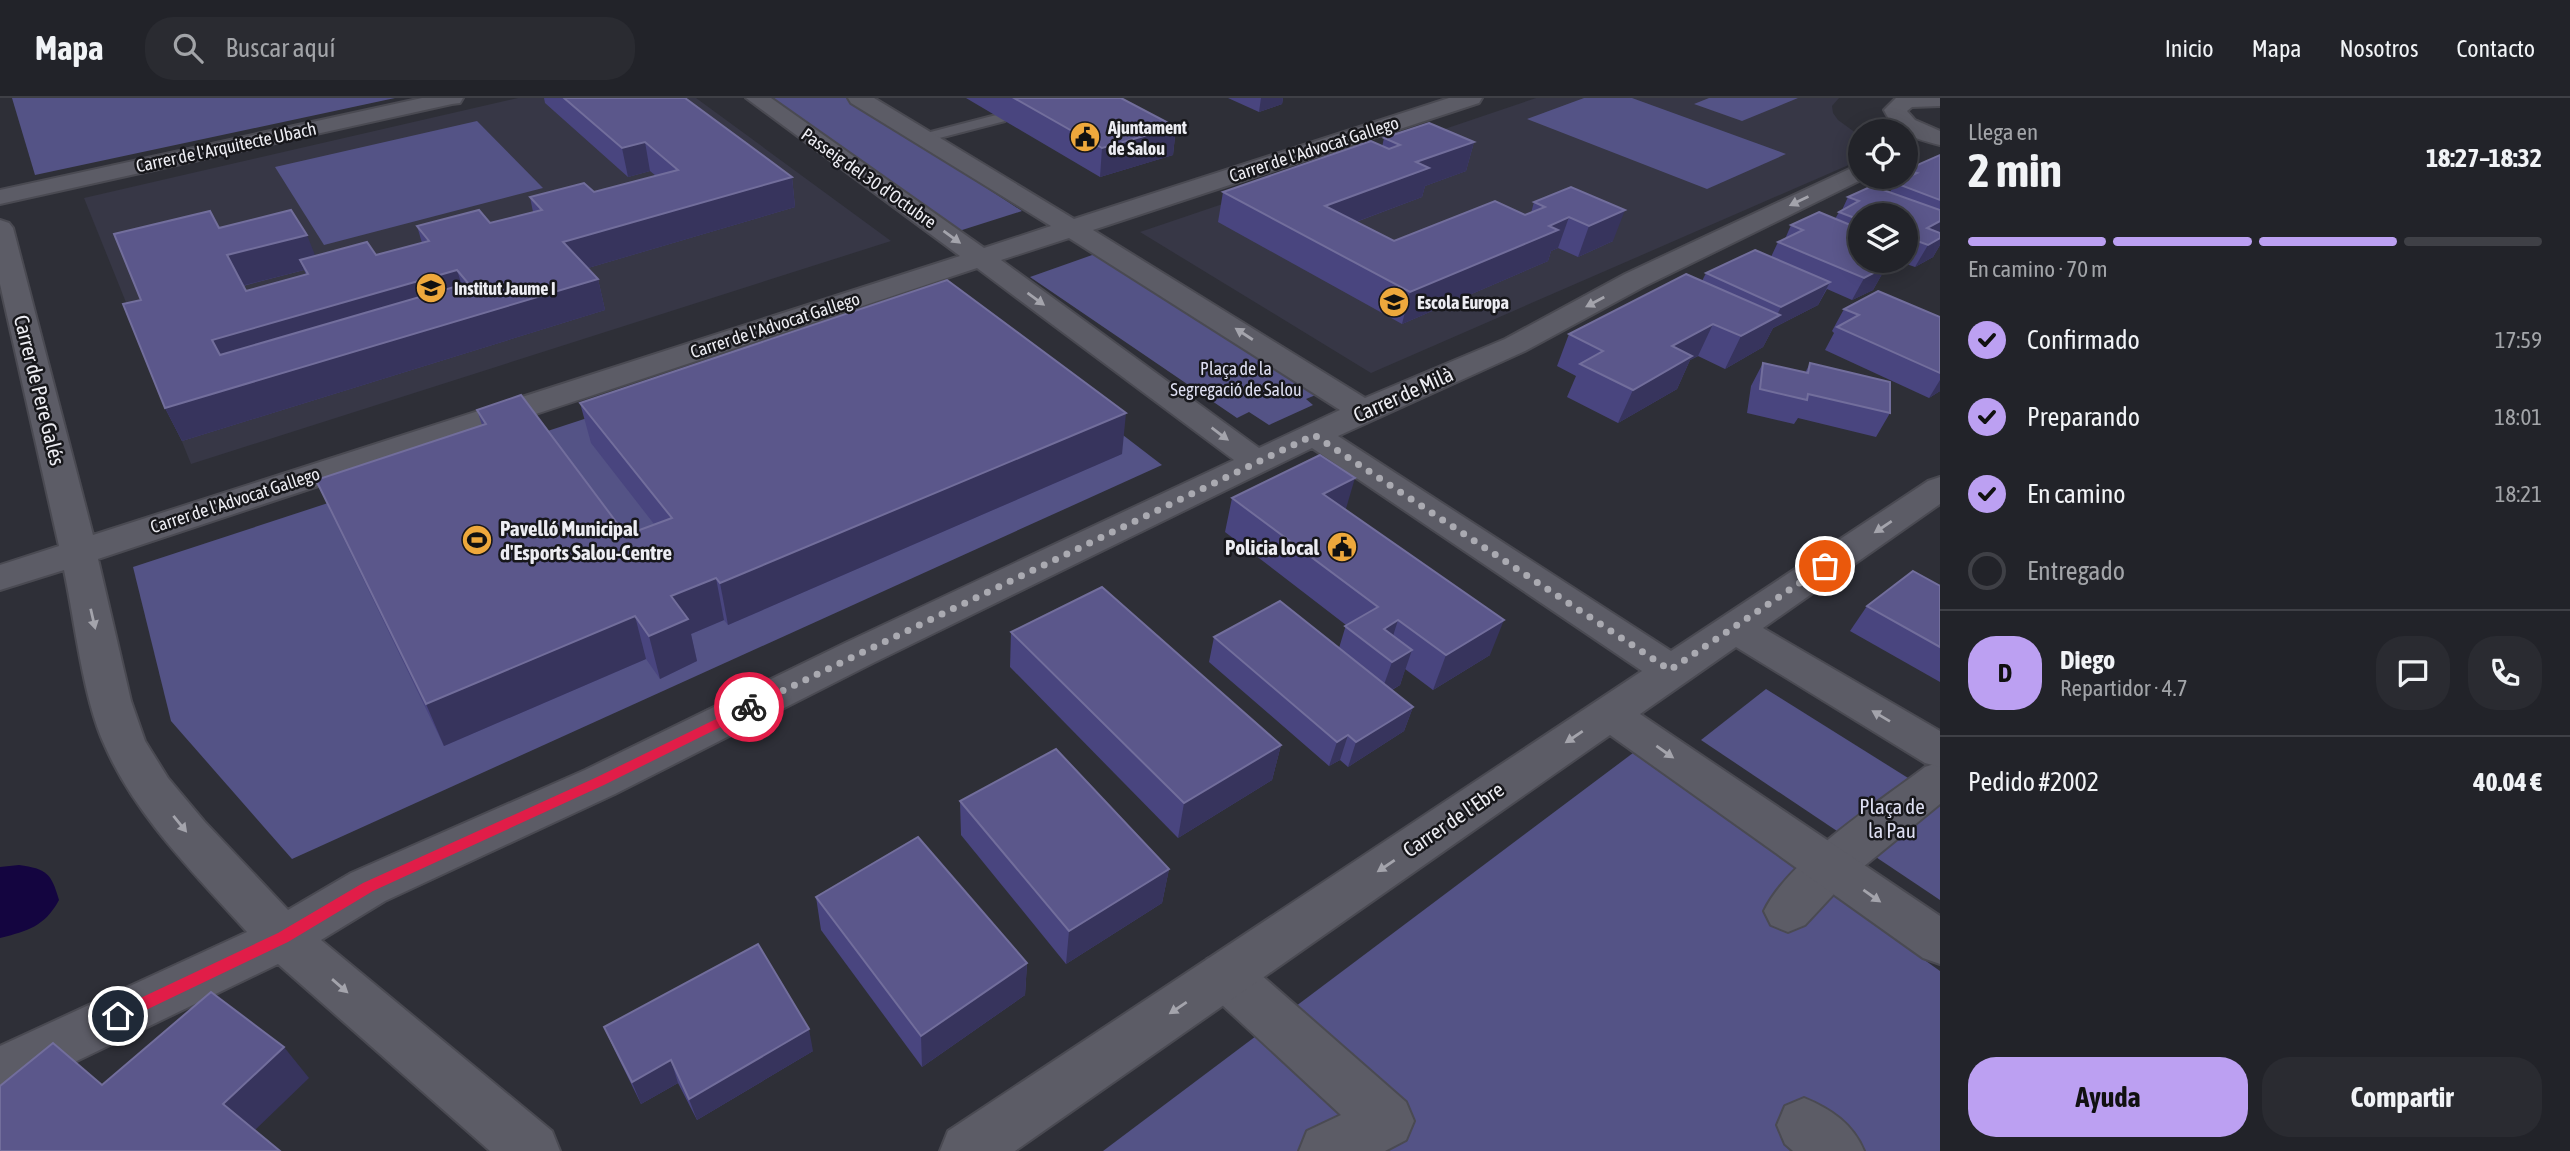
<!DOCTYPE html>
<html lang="es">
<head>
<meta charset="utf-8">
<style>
	:root { --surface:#222329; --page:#2a2b31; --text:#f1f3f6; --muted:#a2a4a8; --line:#3f4046; --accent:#bca0f2 }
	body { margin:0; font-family:"Asap Condensed",sans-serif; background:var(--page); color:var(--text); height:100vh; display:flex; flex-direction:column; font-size:26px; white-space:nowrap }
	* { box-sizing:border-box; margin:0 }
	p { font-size:23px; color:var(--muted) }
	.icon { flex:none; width:38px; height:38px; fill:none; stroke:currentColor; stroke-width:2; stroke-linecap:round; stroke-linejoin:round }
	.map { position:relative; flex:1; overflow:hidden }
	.drawer { display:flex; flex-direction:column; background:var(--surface); width:630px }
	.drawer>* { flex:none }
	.controls { position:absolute; left:1848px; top:21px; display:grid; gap:14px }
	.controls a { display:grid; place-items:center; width:70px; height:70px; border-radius:50%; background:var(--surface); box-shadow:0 4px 18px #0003,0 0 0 2px var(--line); font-size:35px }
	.pin { position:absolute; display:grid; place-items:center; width:60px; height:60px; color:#fff; margin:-30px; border:4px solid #fff; border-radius:50%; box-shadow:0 2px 7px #0007 }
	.courier { position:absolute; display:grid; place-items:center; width:70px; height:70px; margin:-35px; border:5px solid #e11d48; border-radius:50%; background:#fff; color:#222; box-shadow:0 2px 9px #0007 }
	.headline em { font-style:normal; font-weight:700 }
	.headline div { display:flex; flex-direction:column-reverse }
	.headline { display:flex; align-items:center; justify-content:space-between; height:119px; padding:0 28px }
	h1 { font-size:46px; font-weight:700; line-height:52px }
	.bar { display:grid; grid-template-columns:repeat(4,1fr); gap:10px 7px; align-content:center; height:84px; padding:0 28px }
	.bar i { height:9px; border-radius:5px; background:var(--line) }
	.bar .selected { background:var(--accent) }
	.bar p { grid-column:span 4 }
	.line { display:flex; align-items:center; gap:18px; padding:0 28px; border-top:2px solid var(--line) }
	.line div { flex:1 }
	.round { display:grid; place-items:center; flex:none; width:74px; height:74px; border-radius:28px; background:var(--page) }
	ol { padding:0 28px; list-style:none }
	li { display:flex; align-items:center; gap:21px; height:77px }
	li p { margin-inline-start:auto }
	li .icon { padding:7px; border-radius:50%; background:var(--accent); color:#111; stroke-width:4 }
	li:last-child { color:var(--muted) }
	li i { width:38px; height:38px; border:4px solid var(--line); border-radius:50% }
	.action { display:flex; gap:14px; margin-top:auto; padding:14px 28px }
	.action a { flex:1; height:80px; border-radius:28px; background:var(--accent); color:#111; font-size:28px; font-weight:700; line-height:80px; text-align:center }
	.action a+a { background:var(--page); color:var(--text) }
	header { display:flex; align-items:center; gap:42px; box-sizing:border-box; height:98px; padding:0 35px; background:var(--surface); border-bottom:2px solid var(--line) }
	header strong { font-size:33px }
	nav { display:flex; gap:38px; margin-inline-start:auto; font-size:24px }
	.search { width:490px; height:63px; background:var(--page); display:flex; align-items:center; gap:18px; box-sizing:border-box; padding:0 24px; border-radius:28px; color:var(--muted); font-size:26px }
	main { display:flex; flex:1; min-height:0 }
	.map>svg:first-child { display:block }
	.built { fill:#373746 }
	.green { fill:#545386 }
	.water { fill:#140540 }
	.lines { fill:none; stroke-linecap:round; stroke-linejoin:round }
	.service-casing { stroke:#4a4a52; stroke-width:4 }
	.pedestrian-casing { stroke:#4a4a52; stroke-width:4 }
	.minor-casing { stroke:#4a4a52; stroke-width:4 }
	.service { fill:#5c5c66; fill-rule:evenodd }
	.pedestrian { fill:#5c5c66; fill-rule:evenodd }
	.minor { fill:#5c5c66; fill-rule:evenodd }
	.wall { fill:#49457f; fill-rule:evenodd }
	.shaded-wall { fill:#37345d }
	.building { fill:#5b578b; stroke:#726e9c; stroke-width:2; fill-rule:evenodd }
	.oneway { fill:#a4a4ac }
	.route { fill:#e11d48 }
	.done { stroke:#aaaab1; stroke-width:7; stroke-dasharray:0 12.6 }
	.labels { text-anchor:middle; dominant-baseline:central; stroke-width:5; stroke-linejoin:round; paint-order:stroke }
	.far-poi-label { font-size:18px; font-weight:bold; fill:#ededf3; stroke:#17171b; text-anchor:start }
	.far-street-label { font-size:18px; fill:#ededf3; stroke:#17171b }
	.far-park-label { font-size:18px; fill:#dedff2; stroke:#17171b }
	.street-label { font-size:21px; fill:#ededf3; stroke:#17171b }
	.poi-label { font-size:21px; font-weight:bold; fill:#ededf3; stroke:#17171b; text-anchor:start }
	.park-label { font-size:21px; fill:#dedff2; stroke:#17171b }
</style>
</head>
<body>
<header>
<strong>Mapa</strong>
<div class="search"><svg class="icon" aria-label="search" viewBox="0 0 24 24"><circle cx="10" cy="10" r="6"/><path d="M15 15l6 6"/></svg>Buscar aquí</div>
<nav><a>Inicio</a><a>Mapa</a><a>Nosotros</a><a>Contacto</a></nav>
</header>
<main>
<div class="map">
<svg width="1940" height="1053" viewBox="0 0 1940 1053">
	<rect width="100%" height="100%" fill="#2e2f37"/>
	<!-- built -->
	<g class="built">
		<polygon points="518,0 696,0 891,143 191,366 84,100"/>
		<polygon points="1536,0 1839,0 1832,8 1833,15 1838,22 1860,38 1860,62 1371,275 1140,134"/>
	</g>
	<!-- green -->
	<g class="green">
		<polygon points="12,0 395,0 35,77"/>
		<polygon points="771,0 849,0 1022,113 959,133"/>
		<polygon points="1584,0 1632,0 1786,56 1707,91 1527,21"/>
		<polygon points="1709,0 1798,0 1742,23 1694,6"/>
		<polygon points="477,23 543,90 324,147 275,69"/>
		<polygon points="1095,156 1318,296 1306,301 1313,307 1269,327 1249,314 1237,320 1030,179"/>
		<polygon points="947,202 1162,367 292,761 171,623 133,469"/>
		<polygon points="1766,591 1940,700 1940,802 1701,642"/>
		<polygon points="1633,655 1940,873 1940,1053 1103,1053"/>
	</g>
	<!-- water -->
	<path class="water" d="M19,767C47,771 51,775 59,802C45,828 28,833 0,840V769Z"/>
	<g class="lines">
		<!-- service casing -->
		<g class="service-casing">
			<polygon id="service" points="1000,16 1005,17 1005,23 924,44 917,40 919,37"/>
		</g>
		<!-- pedestrian casing -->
		<g class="pedestrian-casing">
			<g id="pedestrian">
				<path d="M1940,664V706L1846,783L1805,827L1788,834L1771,827L1764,813C1789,761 1878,705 1925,669Z"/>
				<polygon points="1225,855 1243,861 1406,1004 1414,1023 1406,1042 1385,1053 1299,1053 1307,1033 1341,1017 1207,893 1200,877 1207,861"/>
				<path d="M1804,1000C1831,1011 1853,1026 1864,1053H1793L1785,1046L1777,1027L1785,1008Z"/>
			</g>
		</g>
		<!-- minor casing -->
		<g class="minor-casing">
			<g id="minor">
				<polygon points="422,0 463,0 460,5 452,6 0,106 0,92"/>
				<path d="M746,0H771L984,150L1051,128L851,5L848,0H874L1074,121L1449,0H1482L1479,5L1093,132L1365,300L1505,241L1625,176L1860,66V79H1867L1645,188L1525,253L1338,338L1671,553L1928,383L1940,379V406L1763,530L1940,633V669L1925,665L1736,549L1640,616L1940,818V866L1923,860L1610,637L1015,1053H940L948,1033L1642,573L1312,350L873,565L615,696L385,803L321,842L552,1033L560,1053H490L278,866L0,1000V948L247,834C196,777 136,719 105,648C83,601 75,524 64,472L0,492V467L59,448L0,186V122L9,125L13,130L93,437L960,158ZM1069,140L1340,312L1259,350L1001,162ZM977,170L1234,362L845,545L585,672L351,775L288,812L204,723L168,680L145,643L131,603L98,461Z"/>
				<path d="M1896,0H1940V8L1912,9L1907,13L1915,22L1940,33V47C1916,41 1895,36 1884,12Z"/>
			</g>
		</g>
		<!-- service -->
		<use href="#service" class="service"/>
		<!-- pedestrian -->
		<use href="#pedestrian" class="pedestrian"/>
		<!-- minor -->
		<use href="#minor" class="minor"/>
	</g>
	<!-- wall -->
	<g class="wall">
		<path d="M544,0H685L792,79L795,109L588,170L598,181L605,212L182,343L165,310L141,202L219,130L315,157H376L422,145L417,128L490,125L533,114L530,99L594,94L656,78L650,73L628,79L545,5ZM304,172L306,176L246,193L243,188Z"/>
		<polygon points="966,0 1121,0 1176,29 1173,57 1100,79"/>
		<polygon points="1228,0 1283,0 1282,6 1259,14"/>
		<polygon points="1384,40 1474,44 1466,73 1425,88 1422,99 1356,124 1394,143 1525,117 1531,115 1534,104 1571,89 1613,143 1578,159 1558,150 1551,153 1548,163 1402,226 1218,124 1223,94 1382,49"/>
		<polygon points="1940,57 1940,147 1933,159 1915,169 1898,163 1906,163 1906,117 1860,117 1860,163 1896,163 1892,170 1882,176 1873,192 1852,202 1827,191 1818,207 1773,230 1763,249 1725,271 1698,258 1690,262 1677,291 1618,325 1567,299 1576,278 1557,268 1569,236 1702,183 1706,175 1771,159 1778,144 1785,141 1791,127 1835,121 1839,114 1842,112 1848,99 1890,94 1895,85 1901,82 1903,79 1906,79 1906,72"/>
		<polygon points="1844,211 1940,219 1940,293 1929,300 1825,252 1834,235 1832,233"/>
		<polygon points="1763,265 1805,275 1810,265 1890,315 1876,339 1798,320 1794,326 1747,315 1751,288"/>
		<polygon points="580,305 1122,356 728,527 724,522 691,536 697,563 660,581 646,561 444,648 335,423 316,382 482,327 477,312 626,437 654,426 591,345"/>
		<polygon points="1232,400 1490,557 1433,592 1405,571 1400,587 1392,592 1413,609 1404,633 1348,669 1340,662 1329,668 1209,564 1214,539 1339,550 1346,527 1225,434"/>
		<polygon points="1940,488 1940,584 1850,533 1867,508"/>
		<polygon points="1011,534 1281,647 1272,682 1178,740 1010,569"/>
		<polygon points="960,703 1169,771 1162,805 1066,866 961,737"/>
		<polygon points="816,799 1027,865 1025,897 922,969 821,832"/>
		<polygon points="604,929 813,953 697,1022 678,985 641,1006 614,951"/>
	</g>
	<!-- shaded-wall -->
	<g class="shaded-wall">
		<polygon points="1261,0 1283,0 1282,6 1259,14"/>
		<polygon points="1176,29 1173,57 1100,79 1102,50"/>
		<polygon points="645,44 650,73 628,79 622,50"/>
		<polygon points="1474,44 1466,73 1425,88 1422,99 1318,138 1325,108 1416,64"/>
		<polygon points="792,79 795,109 571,175 563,144"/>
		<polygon points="1625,112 1613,143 1578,159 1589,128"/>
		<polygon points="1569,119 1558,150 1551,153 1548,163 1402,226 1410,194"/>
		<polygon points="1940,123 1940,137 1927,130"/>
		<polygon points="307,137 319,167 300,162 304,172 241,188 227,157"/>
		<polygon points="1940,140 1940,147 1933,159 1915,169 1928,147"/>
		<polygon points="1876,163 1896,163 1892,170 1882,176 1873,192 1852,202 1873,164"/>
		<polygon points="457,172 467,204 228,274 212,242"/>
		<polygon points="598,181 605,212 182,343 165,310"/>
		<polygon points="1830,184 1818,207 1773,230 1763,249 1725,271 1741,238 1776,219 1781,209"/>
		<polygon points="1713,226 1698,258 1690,262 1677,291 1618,325 1633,292 1672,248"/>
		<polygon points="1940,282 1940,293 1929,300"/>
		<polygon points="1126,315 1122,356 728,527 720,485"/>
		<polygon points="1355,380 1345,414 1323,396"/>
		<polygon points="716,480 724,522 691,536 697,563 660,581 649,538 671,498"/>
		<polygon points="635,518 646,561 444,648 426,606"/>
		<polygon points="1398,522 1387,557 1384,531"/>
		<polygon points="1504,522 1490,557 1433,592 1446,557"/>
		<polygon points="1412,552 1400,587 1380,598 1392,564"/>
		<polygon points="1413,609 1404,633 1348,669 1356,644"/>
		<polygon points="1348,637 1340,662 1329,668 1337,644"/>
		<polygon points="1281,647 1272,682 1178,740 1184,705"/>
		<polygon points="1169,771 1162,805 1066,866 1069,833"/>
		<polygon points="1027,865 1025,897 922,969 921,938"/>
		<polygon points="809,931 813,953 697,1022 689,1001"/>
		<polygon points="284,949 309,980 251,1036 223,1006"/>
		<polygon points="671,962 678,985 641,1006 632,984"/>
	</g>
	<!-- building -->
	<g class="building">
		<path d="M564,0H685L792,79L563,144L598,181L165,310L123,206L141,202L114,136L210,113L219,130L291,112L307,137L227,157L246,193L308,176L300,162L367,144L376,157L429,143L417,128L479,112L490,125L542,112L530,99L584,85L594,94L678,72L645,44L622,50ZM457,172L468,185L220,257L212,242Z"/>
		<polygon points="1014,0 1121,0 1176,29 1102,50"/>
		<polygon points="1429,25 1474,44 1416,64 1429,70 1325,108 1394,143 1495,103 1525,117 1545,109 1534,104 1571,89 1625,112 1589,128 1569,119 1549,128 1558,132 1410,194 1223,94 1371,43 1389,51 1400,47 1384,40"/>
		<polygon points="1940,57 1940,102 1895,85 1917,75 1906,72"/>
		<polygon points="1872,88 1940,112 1940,123 1927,130 1940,135 1940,140 1928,147 1906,139 1906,117 1860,117 1860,122 1839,114 1859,103 1848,99"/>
		<polygon points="1819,114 1860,131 1860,163 1876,163 1873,164 1885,169 1864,180 1778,144 1803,132 1791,127"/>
		<polygon points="1755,152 1830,184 1781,209 1706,175"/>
		<polygon points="1686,176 1780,217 1741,238 1713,226 1672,248 1692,258 1633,292 1580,266 1603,253 1569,236"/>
		<polygon points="947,182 1126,315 720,485 716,480 671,498 688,521 649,538 635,518 426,606 316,382 486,326 477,312 521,297 626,437 672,420 580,305"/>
		<polygon points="1878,193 1940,219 1940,275 1837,229 1859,217 1844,211"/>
		<polygon points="1763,265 1808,275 1810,265 1890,284 1890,315 1808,296 1807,302 1760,291"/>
		<polygon points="1320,357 1355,380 1323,396 1504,522 1446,557 1398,522 1384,531 1412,552 1392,564 1345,528 1378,509 1232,400"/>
		<polygon points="1913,473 1940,488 1940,549 1867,508"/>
		<polygon points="1102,489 1281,647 1184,705 1011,534"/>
		<polygon points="1280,503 1413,609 1356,644 1348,637 1337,644 1214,539"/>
		<polygon points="1056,651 1169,771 1069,833 960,703"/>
		<polygon points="918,739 1027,865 921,938 816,799"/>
		<polygon points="758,846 809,931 689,1001 671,962 632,984 604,929"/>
		<polygon points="211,894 284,949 223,1006 280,1053 0,1053 0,988 53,945 102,987"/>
	</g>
	<!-- one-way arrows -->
	<defs><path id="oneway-solid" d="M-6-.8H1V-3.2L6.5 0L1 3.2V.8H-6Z" transform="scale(1.75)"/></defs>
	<g class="oneway">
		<use href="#oneway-solid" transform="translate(1799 103) rotate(154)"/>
		<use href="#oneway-solid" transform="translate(952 139) rotate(36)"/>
		<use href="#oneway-solid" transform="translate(1036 201) rotate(36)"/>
		<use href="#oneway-solid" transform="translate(1595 204) rotate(152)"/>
		<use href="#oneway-solid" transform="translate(1244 236) rotate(-147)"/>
		<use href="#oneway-solid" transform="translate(1220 336) rotate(37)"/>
		<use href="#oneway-solid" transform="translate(1883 429) rotate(146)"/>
		<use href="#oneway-solid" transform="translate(93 521) rotate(77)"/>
		<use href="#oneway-solid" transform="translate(1881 618) rotate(-149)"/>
		<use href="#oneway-solid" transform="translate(1574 639) rotate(146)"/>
		<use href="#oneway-solid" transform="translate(1665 654) rotate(35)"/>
		<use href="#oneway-solid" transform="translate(180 726) rotate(51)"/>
		<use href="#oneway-solid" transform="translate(1386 768) rotate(146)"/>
		<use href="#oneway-solid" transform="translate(1872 798) rotate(35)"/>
		<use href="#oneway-solid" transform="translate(340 888) rotate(41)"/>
		<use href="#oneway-solid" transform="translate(1178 910) rotate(146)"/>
	</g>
	<!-- route -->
	<polygon class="route" points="749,605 755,609 753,613 604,687 373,793 288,844 123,923 113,923 110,918 113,913 278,835 363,785 595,680"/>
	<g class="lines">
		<!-- done -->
		<polyline class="done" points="749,609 1314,337 1670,572 1825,468"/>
	</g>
	<!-- icons -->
	<defs>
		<g id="civic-disc" transform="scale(1.575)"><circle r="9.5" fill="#eea83c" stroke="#17171b"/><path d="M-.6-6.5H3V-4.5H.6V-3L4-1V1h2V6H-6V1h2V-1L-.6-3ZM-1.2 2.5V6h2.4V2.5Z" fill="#111"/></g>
		<g id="school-disc" transform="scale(1.575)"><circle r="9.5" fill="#eea83c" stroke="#17171b"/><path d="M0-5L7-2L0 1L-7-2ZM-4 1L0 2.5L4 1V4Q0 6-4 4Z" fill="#111"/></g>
		<g id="stadium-disc" transform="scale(1.575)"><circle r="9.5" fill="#eea83c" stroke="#17171b"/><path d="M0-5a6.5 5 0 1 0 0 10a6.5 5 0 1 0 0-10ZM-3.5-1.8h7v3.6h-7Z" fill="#111"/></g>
	</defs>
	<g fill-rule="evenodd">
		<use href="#civic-disc" x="1085" y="39"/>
		<use href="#school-disc" x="431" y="190"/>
		<use href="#school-disc" x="1394" y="204"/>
		<use href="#stadium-disc" x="477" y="442"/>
		<use href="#civic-disc" x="1342" y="449"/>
	</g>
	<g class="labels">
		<!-- far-poi labels -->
		<g class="far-poi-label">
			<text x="1108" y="29">Ajuntament<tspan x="1108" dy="21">de Salou</tspan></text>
			<text x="454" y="190">Institut Jaume I</text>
			<text x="1417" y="204">Escola Europa</text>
		</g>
		<!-- far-street labels -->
		<g class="far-street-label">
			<text transform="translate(226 49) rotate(-12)">Carrer de l'Arquitecte Ubach</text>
			<text transform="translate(1314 51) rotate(-18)">Carrer de l'Advocat Gallego</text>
			<text transform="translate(869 80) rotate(35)">Passeig del 30 d'Octubre</text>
			<text transform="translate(775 227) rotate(-18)">Carrer de l'Advocat Gallego</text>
			<text transform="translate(235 402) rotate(-18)">Carrer de l'Advocat Gallego</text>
		</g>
		<!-- far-park labels -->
		<g class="far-park-label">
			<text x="1236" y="270">Plaça de la<tspan x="1236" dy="21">Segregació de Salou</tspan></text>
		</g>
		<!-- street labels -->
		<g class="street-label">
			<text transform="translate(40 292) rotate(76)">Carrer de Pere Galés</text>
			<text transform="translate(1403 296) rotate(-24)">Carrer de Milà</text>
			<text transform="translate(1453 721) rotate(-34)">Carrer de l'Ebre</text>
		</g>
		<!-- poi labels -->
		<g class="poi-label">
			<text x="500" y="430">Pavelló Municipal<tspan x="500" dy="24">d'Esports Salou-Centre</tspan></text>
			<text x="1319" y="449" text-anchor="end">Policia local</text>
		</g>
		<!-- park labels -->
		<g class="park-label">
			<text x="1892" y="708">Plaça de<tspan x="1892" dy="24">la Pau</tspan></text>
		</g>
	</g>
</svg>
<div class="controls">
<a><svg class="icon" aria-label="locate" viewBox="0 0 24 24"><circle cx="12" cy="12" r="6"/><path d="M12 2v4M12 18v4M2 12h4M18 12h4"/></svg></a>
<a><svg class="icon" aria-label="layers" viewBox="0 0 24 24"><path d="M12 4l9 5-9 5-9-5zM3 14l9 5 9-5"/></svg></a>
</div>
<div class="pin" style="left:1825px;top:468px;background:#ea580c"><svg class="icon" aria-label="bag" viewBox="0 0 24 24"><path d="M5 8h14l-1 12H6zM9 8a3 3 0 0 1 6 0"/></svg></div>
<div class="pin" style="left:118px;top:918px;background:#1f2937"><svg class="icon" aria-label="home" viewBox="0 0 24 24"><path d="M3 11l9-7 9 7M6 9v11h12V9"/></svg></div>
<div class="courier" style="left:749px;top:609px"><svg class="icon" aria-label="bike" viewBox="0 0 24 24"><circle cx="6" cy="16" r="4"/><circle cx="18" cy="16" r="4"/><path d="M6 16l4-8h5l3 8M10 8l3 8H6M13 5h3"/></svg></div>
</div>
<section class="drawer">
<div class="headline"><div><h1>2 min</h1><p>Llega en</p></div><em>18:27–18:32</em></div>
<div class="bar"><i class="selected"></i><i class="selected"></i><i class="selected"></i><i></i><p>En camino · 70 m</p></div>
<ol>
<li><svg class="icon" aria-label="check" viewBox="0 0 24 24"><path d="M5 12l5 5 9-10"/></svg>Confirmado<p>17:59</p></li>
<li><svg class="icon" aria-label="check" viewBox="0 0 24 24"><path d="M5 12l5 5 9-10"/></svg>Preparando<p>18:01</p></li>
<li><svg class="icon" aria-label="check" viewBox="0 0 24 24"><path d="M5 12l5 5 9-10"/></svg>En camino<p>18:21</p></li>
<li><i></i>Entregado</li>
</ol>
<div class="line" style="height:126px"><b class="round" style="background:var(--accent);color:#111">D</b><div><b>Diego</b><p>Repartidor · 4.7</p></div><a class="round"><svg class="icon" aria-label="chat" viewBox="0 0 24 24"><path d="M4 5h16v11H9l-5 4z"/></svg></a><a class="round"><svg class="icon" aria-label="phone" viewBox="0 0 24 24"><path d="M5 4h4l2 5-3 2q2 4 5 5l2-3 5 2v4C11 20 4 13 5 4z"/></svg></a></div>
<div class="line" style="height:91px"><div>Pedido #2002</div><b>40.04 €</b></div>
<div class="action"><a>Ayuda</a><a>Compartir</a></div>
</section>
</main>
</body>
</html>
